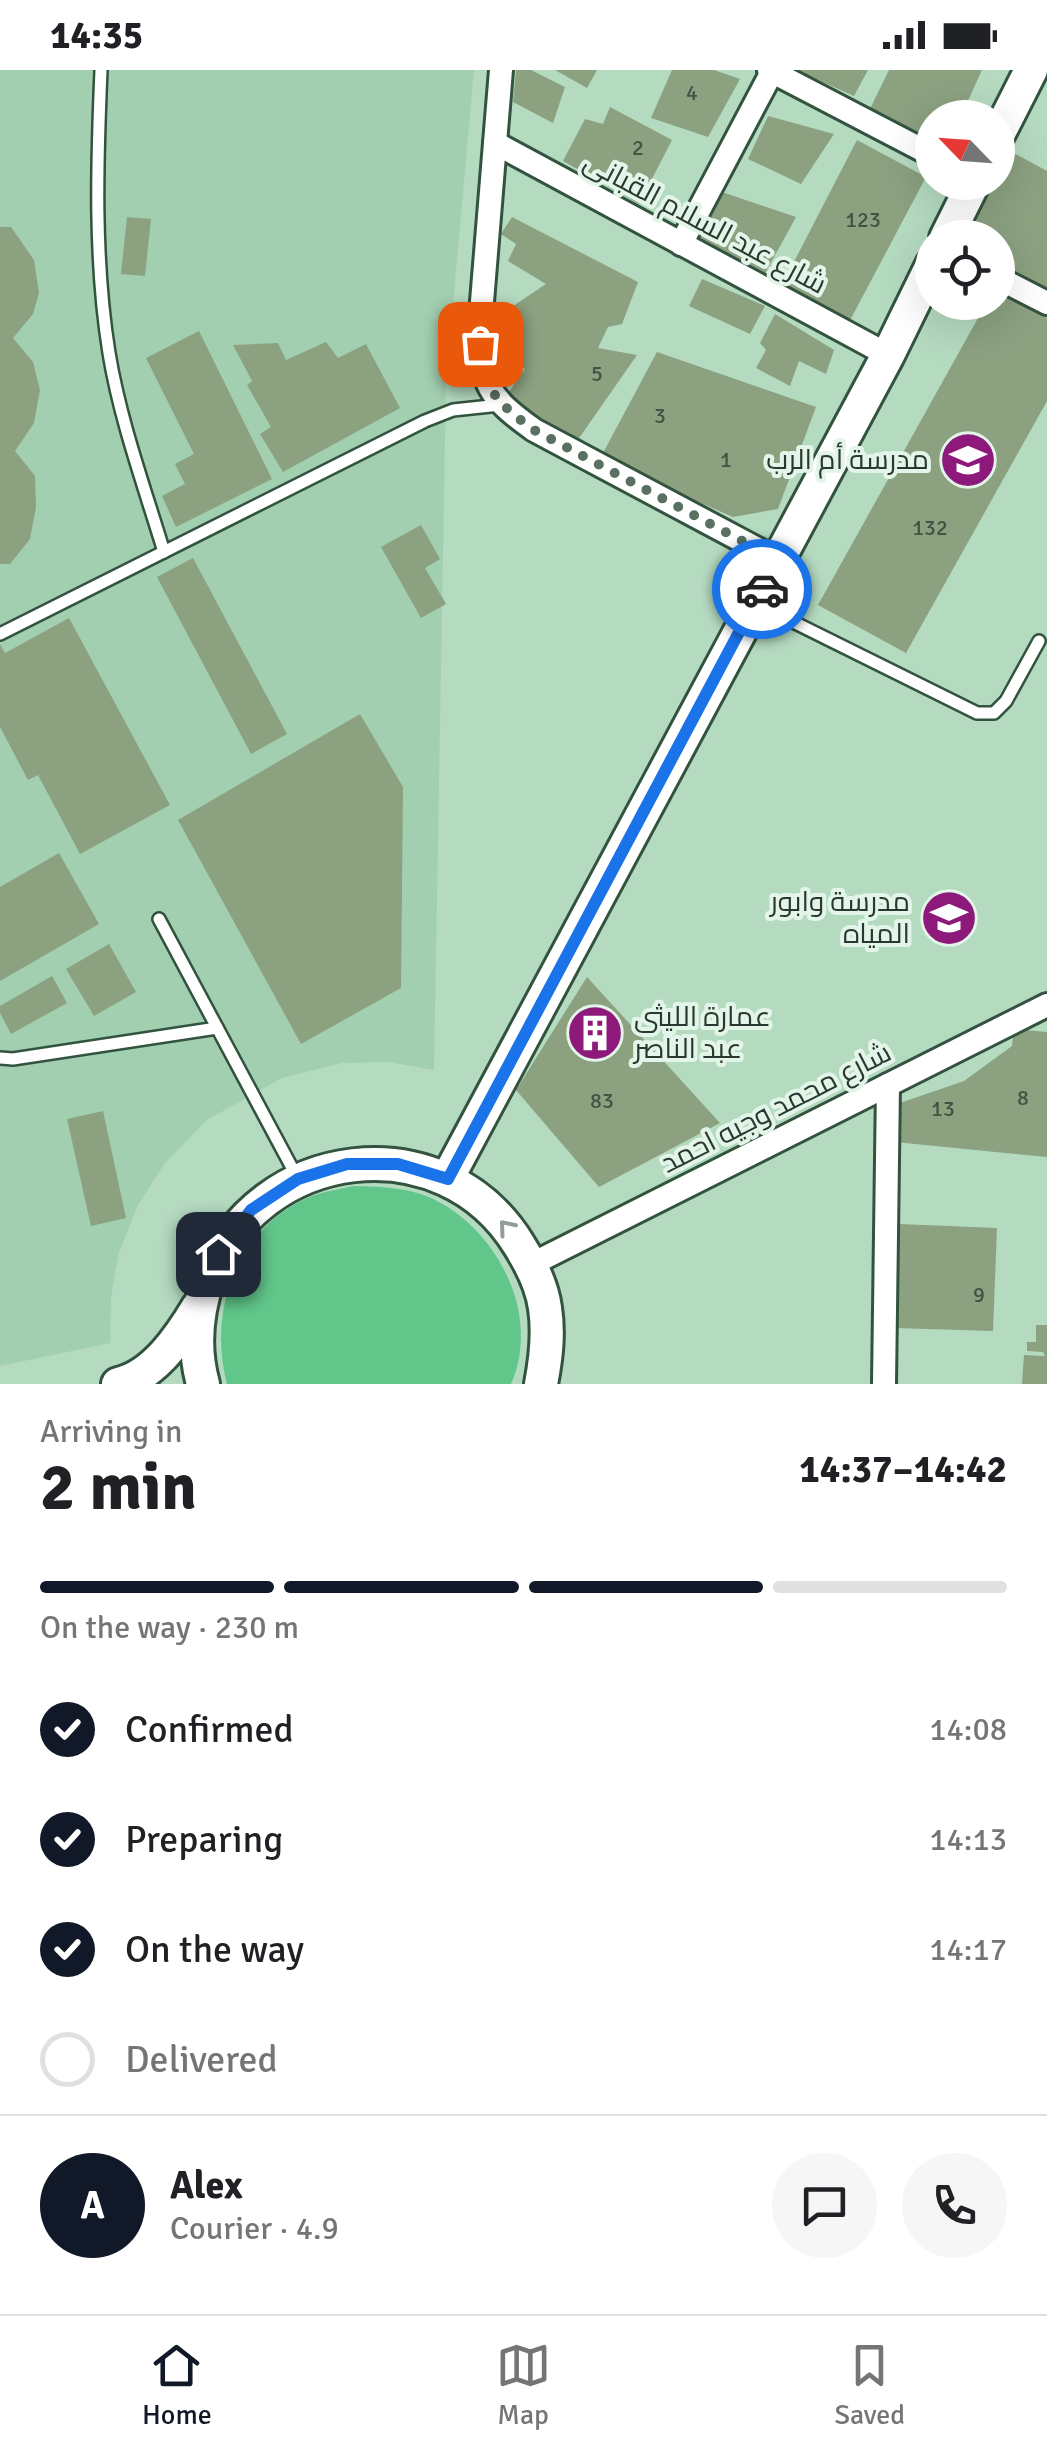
<!DOCTYPE html>
<html lang="en">
<head>
<meta charset="utf-8">
<style>
	:root { --surface:#fff; --page:#f6f6f6; --text:#202124; --muted:#757577; --line:#e0e0e0; --accent:#111827 }
	body { margin:0; font-family:Signika,Cairo,sans-serif; background:var(--page); color:var(--text); height:100vh; display:flex; flex-direction:column; font-size:38px; white-space:nowrap }
	* { box-sizing:border-box; margin:0 }
	p { font-size:32px; color:var(--muted) }
	.icon { flex:none; width:55px; height:55px; fill:none; stroke:currentColor; stroke-width:2; stroke-linecap:round; stroke-linejoin:round }
	.map { position:relative; height:1314px; overflow:hidden }
	.details { display:flex; flex-direction:column; background:var(--surface); flex:1 }
	.details>* { flex:none }
	.needle { width:65px; rotate:295deg }
	.tools { position:absolute; left:915px; top:30px; display:grid; gap:20px }
	.tools a { display:grid; place-items:center; width:100px; height:100px; border-radius:50%; background:var(--surface); box-shadow:0 10px 40px #0002; font-size:50px }
	.pin { position:absolute; display:grid; place-items:center; width:85px; height:85px; color:#fff; margin:-42px; border-radius:20px; box-shadow:0 5px 15px #0006 }
	.courier { position:absolute; display:grid; place-items:center; width:100px; height:100px; margin:-50px; border:8px solid #1a73e8; border-radius:50%; background:#fff; color:#222; box-shadow:0 2px 12px #0007 }
	.head em { font-style:normal; font-weight:800 }
	.head div { display:flex; flex-direction:column-reverse }
	.head { display:flex; align-items:center; justify-content:space-between; height:170px; padding:0 40px }
	h1 { font-size:65px; font-weight:800; line-height:75px }
	.bar { display:grid; grid-template-columns:repeat(4,1fr); gap:15px 10px; align-content:center; height:120px; padding:0 40px }
	.bar i { height:12px; border-radius:8px; background:var(--line) }
	.bar .on { background:var(--accent) }
	.bar p { grid-column:span 4 }
	.line { display:flex; align-items:center; gap:25px; padding:0 40px; border-top:2px solid var(--line) }
	.line div { flex:1 }
	.round { display:grid; place-items:center; flex:none; width:105px; height:105px; border-radius:52px; background:var(--page) }
	ol { padding:0 40px; list-style:none }
	li { display:flex; align-items:center; gap:30px; height:110px }
	li p { margin-inline-start:auto }
	li .icon { padding:10px; border-radius:50%; background:var(--accent); color:#fff; stroke-width:4 }
	li:last-child { color:var(--muted) }
	li i { width:55px; height:55px; border:5px solid var(--line); border-radius:50% }
	.status { display:flex; justify-content:space-between; align-items:center; height:70px; padding:0 50px; background:var(--surface); direction:ltr }
	.status svg { height:28px; fill:currentColor }
	.dock { display:flex; justify-content:space-around; align-items:center; height:140px; border-top:2px solid var(--line); background:var(--surface); font-size:28px; color:var(--muted) }
	.dock a { display:grid; justify-items:center; gap:5px }
	.dock .on { color:var(--accent) }
	.map>svg:first-child { display:block }
	.built { fill:#a3cfb1 }
	.green { fill:#60c689 }
	.building { fill:#8ba180 }
	.lines { fill:none; stroke-linecap:round; stroke-linejoin:round }
	.service-casing { stroke:#32533e; stroke-width:16 }
	.minor-casing { stroke:#32533e; stroke-width:28 }
	.secondary-casing { stroke:#32533e; stroke-width:38 }
	.service { stroke:#fff; stroke-width:11 }
	.minor { stroke:#fff; stroke-width:22 }
	.secondary { stroke:#fff; stroke-width:32 }
	.oneway { stroke:#949c97 }
	.done { stroke:#5a7162; stroke-width:10; stroke-dasharray:0 18 }
	.route { stroke:#1a73e8; stroke-width:12 }
	.labels { text-anchor:middle; dominant-baseline:central; stroke-width:8; stroke-linejoin:round; paint-order:stroke }
	.number-label { font-size:22px; fill:#425343 }
	.street-label { font-size:28px; fill:#2a392f; stroke:#e3f5e8 }
	.poi-label { font-size:28px; fill:#2a392f; stroke:#e3f5e8; text-anchor:end }
</style>
</head>
<body>
<div class="status"><b>14:35</b><svg viewBox="0 0 49 12"><path d="M0 12V9h3v3zM5 12V6h3v6zM10 12V3h3v9zM15 12V0h3v12zM26 1h20v11H26zM47 4h2v5h-2z"/></svg></div>
<div class="map">
<svg width="1047" height="1314" viewBox="0 0 1047 1314">
	<rect width="100%" height="100%" fill="#b4dac0"/>
	<!-- built -->
	<polygon class="built" points="0,0 474,0 446,312 434,1000 388,992 342,993 282,1008 207,1050 165,1093 138,1135 119,1182 111,1227 110,1273 0,1296"/>
	<!-- green -->
	<path class="green" d="M354,1116C382,1117 411,1117 437,1131C499,1163 541,1246 511,1314H227C207,1239 238,1154 315,1125C327,1121 341,1119 354,1116Z"/>
	<!-- building -->
	<g class="building">
		<polygon points="516,0 531,0 565,17 553,53 513,32"/>
		<polygon points="555,0 597,0 587,18"/>
		<polygon points="672,0 714,0 740,9 708,67 651,48"/>
		<polygon points="796,0 868,0 854,26"/>
		<polygon points="889,0 982,0 960,48 932,48 932,76 867,45"/>
		<polygon points="610,37 672,70 639,134 563,91 585,49 603,54"/>
		<polygon points="768,46 834,64 801,114 748,89"/>
		<polygon points="857,70 926,107 848,254 782,215"/>
		<polygon points="1006,79 1047,101 1047,225 998,201 998,168 960,168 989,112 998,112 998,96"/>
		<polygon points="722,122 796,147 763,207 696,172"/>
		<polygon points="127,147 151,149 145,206 121,204"/>
		<polygon points="512,147 638,212 622,254 608,257 598,278 637,285 577,371 500,335 525,299 480,275 494,249 546,214 508,191 516,174 501,164"/>
		<polygon points="0,157 11,157 34,190 39,223 33,244 13,268 33,292 40,320 34,353 15,381 35,406 36,437 30,469 10,494 0,494"/>
		<polygon points="702,209 765,236 750,264 689,236"/>
		<polygon points="998,221 1047,248 1047,331 906,583 818,535 987,232 998,232"/>
		<polygon points="775,244 834,280 826,304 799,291 790,316 756,298 766,280 760,273"/>
		<polygon points="199,261 272,409 176,457 162,426 185,414 175,394 194,384 146,288"/>
		<polygon points="326,272 338,288 366,274 400,338 283,402 260,364 271,357 247,315 252,311 233,275 278,273 286,290"/>
		<polygon points="657,282 816,337 778,439 733,447 655,413 603,383"/>
		<polygon points="421,455 440,489 425,498 446,534 421,548 381,477"/>
		<polygon points="193,488 287,664 251,684 157,507"/>
		<polygon points="69,548 170,735 80,784 38,705 28,710 0,657 0,574 5,583"/>
		<polygon points="360,644 403,717 401,918 301,974 178,750"/>
		<polygon points="59,783 99,854 0,911 0,817"/>
		<polygon points="109,874 136,922 94,946 66,899"/>
		<polygon points="52,906 67,933 11,964 0,943 0,936"/>
		<polygon points="587,907 720,1053 599,1117 516,1020"/>
		<polygon points="1014,959 1047,962 1047,1087 895,1072 900,1033 964,1011 1012,976"/>
		<polygon points="103,1041 126,1148 91,1156 67,1049"/>
		<polygon points="899,1154 997,1158 993,1261 894,1258"/>
		<polygon points="1036,1255 1047,1255 1047,1314 1022,1314 1024,1285 1045,1286 1043,1282 1027,1281 1027,1272 1036,1272"/>
	</g>
	<g class="lines">
		<!-- service casing -->
		<g class="service-casing">
			<g id="service">
				<path d="M101,0C97,94 94,190 109,283C120,350 144,416 164,482"/>
				<polyline points="759,535 977,643 994,643 1006,631 1039,571"/>
				<polyline points="0,564 425,351 453,340 500,335"/>
				<polyline points="159,849 298,1109"/>
				<polyline points="0,988 13,989 217,958"/>
			</g>
		</g>
		<!-- minor casing -->
		<g class="minor-casing">
			<g id="minor">
				<path d="M501,0L480,256C481,315 487,326 534,360L778,490"/>
				<polyline points="769,0 932,85"/>
				<polyline points="495,73 888,285"/>
				<polyline points="681,174 773,0"/>
				<polyline points="998,208 1047,233"/>
				<polyline points="532,1194 1047,935"/>
				<polyline points="884,1314 888,1015"/>
			</g>
		</g>
		<!-- secondary casing -->
		<g class="secondary-casing">
			<g id="secondary">
				<polyline points="998,65 1031,0"/>
				<polyline points="946,168 974,112"/>
				<polyline points="447,1109 888,285 932,195"/>
				<path d="M118,1314C154,1306 180,1267 198,1237"/>
				<path d="M203,1314C193,1278 196,1244 208,1209C257,1075 443,1051 519,1175C531,1194 542,1215 545,1238C549,1264 546,1288 541,1314"/>
			</g>
		</g>
		<!-- service -->
		<use href="#service" class="service"/>
		<!-- minor -->
		<use href="#minor" class="minor"/>
		<!-- secondary -->
		<use href="#secondary" class="secondary"/>
	</g>
	<!-- one-way arrows -->
	<defs><path id="oneway-chevron" d="M-2-3.5L2.5 0L-2 3.5" fill="none" stroke-width="1.6" stroke-linecap="round" stroke-linejoin="round" transform="scale(2.5)"/></defs>
	<use class="oneway" href="#oneway-chevron" transform="translate(506 1157) rotate(-130)"/>
	<g class="lines">
		<!-- done -->
		<path class="done" d="M480,274C481,319 500,335 534,360L778,490L762,519"/>
		<!-- route -->
		<polyline class="route" points="218,1184 251,1140 298,1109 347,1094 398,1094 448,1109 762,519"/>
	</g>
	<!-- icons -->
	<defs>
		<g id="school-disc" transform="scale(2.875)"><circle r="9.5" fill="#8d197b" stroke="#e3f5e8"/><path d="M0-5L7-2L0 1L-7-2ZM-4 1L0 2.5L4 1V4Q0 6-4 4Z" fill="#fff"/></g>
		<g id="building-disc" transform="scale(2.875)"><circle r="9.5" fill="#8d197b" stroke="#e3f5e8"/><path d="M-4-6H4V6H1V3H-1V6H-4ZM-2.5-4.3h1.7v1.8h-1.7ZM.8-4.3h1.7v1.8H.8ZM-2.5-1h1.7V.8h-1.7ZM.8-1h1.7V.8H.8Z" fill="#fff"/></g>
	</defs>
	<g fill-rule="evenodd">
		<use href="#school-disc" x="968" y="390"/>
		<use href="#school-disc" x="949" y="848"/>
		<use href="#building-disc" x="595" y="963"/>
	</g>
	<g class="labels">
		<!-- number labels -->
		<g class="number-label">
			<text x="692" y="22">4</text>
			<text x="638" y="77">2</text>
			<text x="863" y="149">123</text>
			<text x="597" y="303">5</text>
			<text x="660" y="345">3</text>
			<text x="726" y="389">1</text>
			<text x="930" y="457">132</text>
			<text x="1023" y="1027">8</text>
			<text x="602" y="1030">83</text>
			<text x="943" y="1038">13</text>
			<text x="979" y="1224">9</text>
		</g>
		<!-- street labels -->
		<g class="street-label">
			<text transform="translate(705 153) rotate(28)">شارع عبد السلام القبانى</text>
			<text transform="translate(776 1038) rotate(-27)">شارع محمد وجيه احمد</text>
		</g>
		<!-- poi labels -->
		<g class="poi-label">
			<text x="929" y="390">مدرسة أم الرب</text>
			<text x="910" y="832">مدرسة وابور<tspan x="910" dy="32">المياه</tspan></text>
			<text x="634" y="947" text-anchor="start">عمارة الليثى<tspan x="634" dy="32">عبد الناصر</tspan></text>
		</g>
	</g>
</svg>
<div class="tools">
<a><svg class="needle" viewBox="-14 -14 28 28"><path d="M0-13l5 13h-10z" fill="#e53935"/><path d="M0 13l5-13h-10z" fill="#757577"/></svg></a>
<a><svg class="icon" aria-label="locate" viewBox="0 0 24 24"><circle cx="12" cy="12" r="6"/><path d="M12 2v4M12 18v4M2 12h4M18 12h4"/></svg></a>
</div>
<div class="pin" style="left:480px;top:274px;background:#ea580c"><svg class="icon" aria-label="bag" viewBox="0 0 24 24"><path d="M5 8h14l-1 12H6zM9 8a3 3 0 0 1 6 0"/></svg></div>
<div class="pin" style="left:218px;top:1184px;background:#1f2937"><svg class="icon" aria-label="home" viewBox="0 0 24 24"><path d="M3 11l9-7 9 7M6 9v11h12V9"/></svg></div>
<div class="courier" style="left:762px;top:519px"><svg class="icon" aria-label="car" viewBox="0 0 24 24"><path d="M5 17H2v-5l4-1 3-4h7l3 4 3 1v5h-3M9 17h6M6 11h13"/><circle cx="7" cy="17" r="2"/><circle cx="17" cy="17" r="2"/></svg></div>
</div>
<section class="details">
<div class="head"><div><h1>2 min</h1><p>Arriving in</p></div><em>14:37–14:42</em></div>
<div class="bar"><i class="on"></i><i class="on"></i><i class="on"></i><i></i><p>On the way · 230 m</p></div>
<ol>
<li><svg class="icon" aria-label="check" viewBox="0 0 24 24"><path d="M5 12l5 5 9-10"/></svg>Confirmed<p>14:08</p></li>
<li><svg class="icon" aria-label="check" viewBox="0 0 24 24"><path d="M5 12l5 5 9-10"/></svg>Preparing<p>14:13</p></li>
<li><svg class="icon" aria-label="check" viewBox="0 0 24 24"><path d="M5 12l5 5 9-10"/></svg>On the way<p>14:17</p></li>
<li><i></i>Delivered</li>
</ol>
<div class="line" style="height:180px"><b class="round" style="background:var(--accent);color:#fff">A</b><div><b>Alex</b><p>Courier · 4.9</p></div><a class="round"><svg class="icon" aria-label="chat" viewBox="0 0 24 24"><path d="M4 5h16v11H9l-5 4z"/></svg></a><a class="round"><svg class="icon" aria-label="phone" viewBox="0 0 24 24"><path d="M5 4h4l2 5-3 2q2 4 5 5l2-3 5 2v4C11 20 4 13 5 4z"/></svg></a></div>
</section>
<nav class="dock">
<a class="on"><svg class="icon" aria-label="home" viewBox="0 0 24 24"><path d="M3 11l9-7 9 7M6 9v11h12V9"/></svg>Home</a>
<a><svg class="icon" aria-label="map" viewBox="0 0 24 24"><path d="M3 6l6-2 6 2 6-2v14l-6 2-6-2-6 2zM9 4v14M15 6v14"/></svg>Map</a>
<a><svg class="icon" aria-label="saved" viewBox="0 0 24 24"><path d="M7 4h10v16l-5-4-5 4z"/></svg>Saved</a>
</nav>
</body>
</html>
